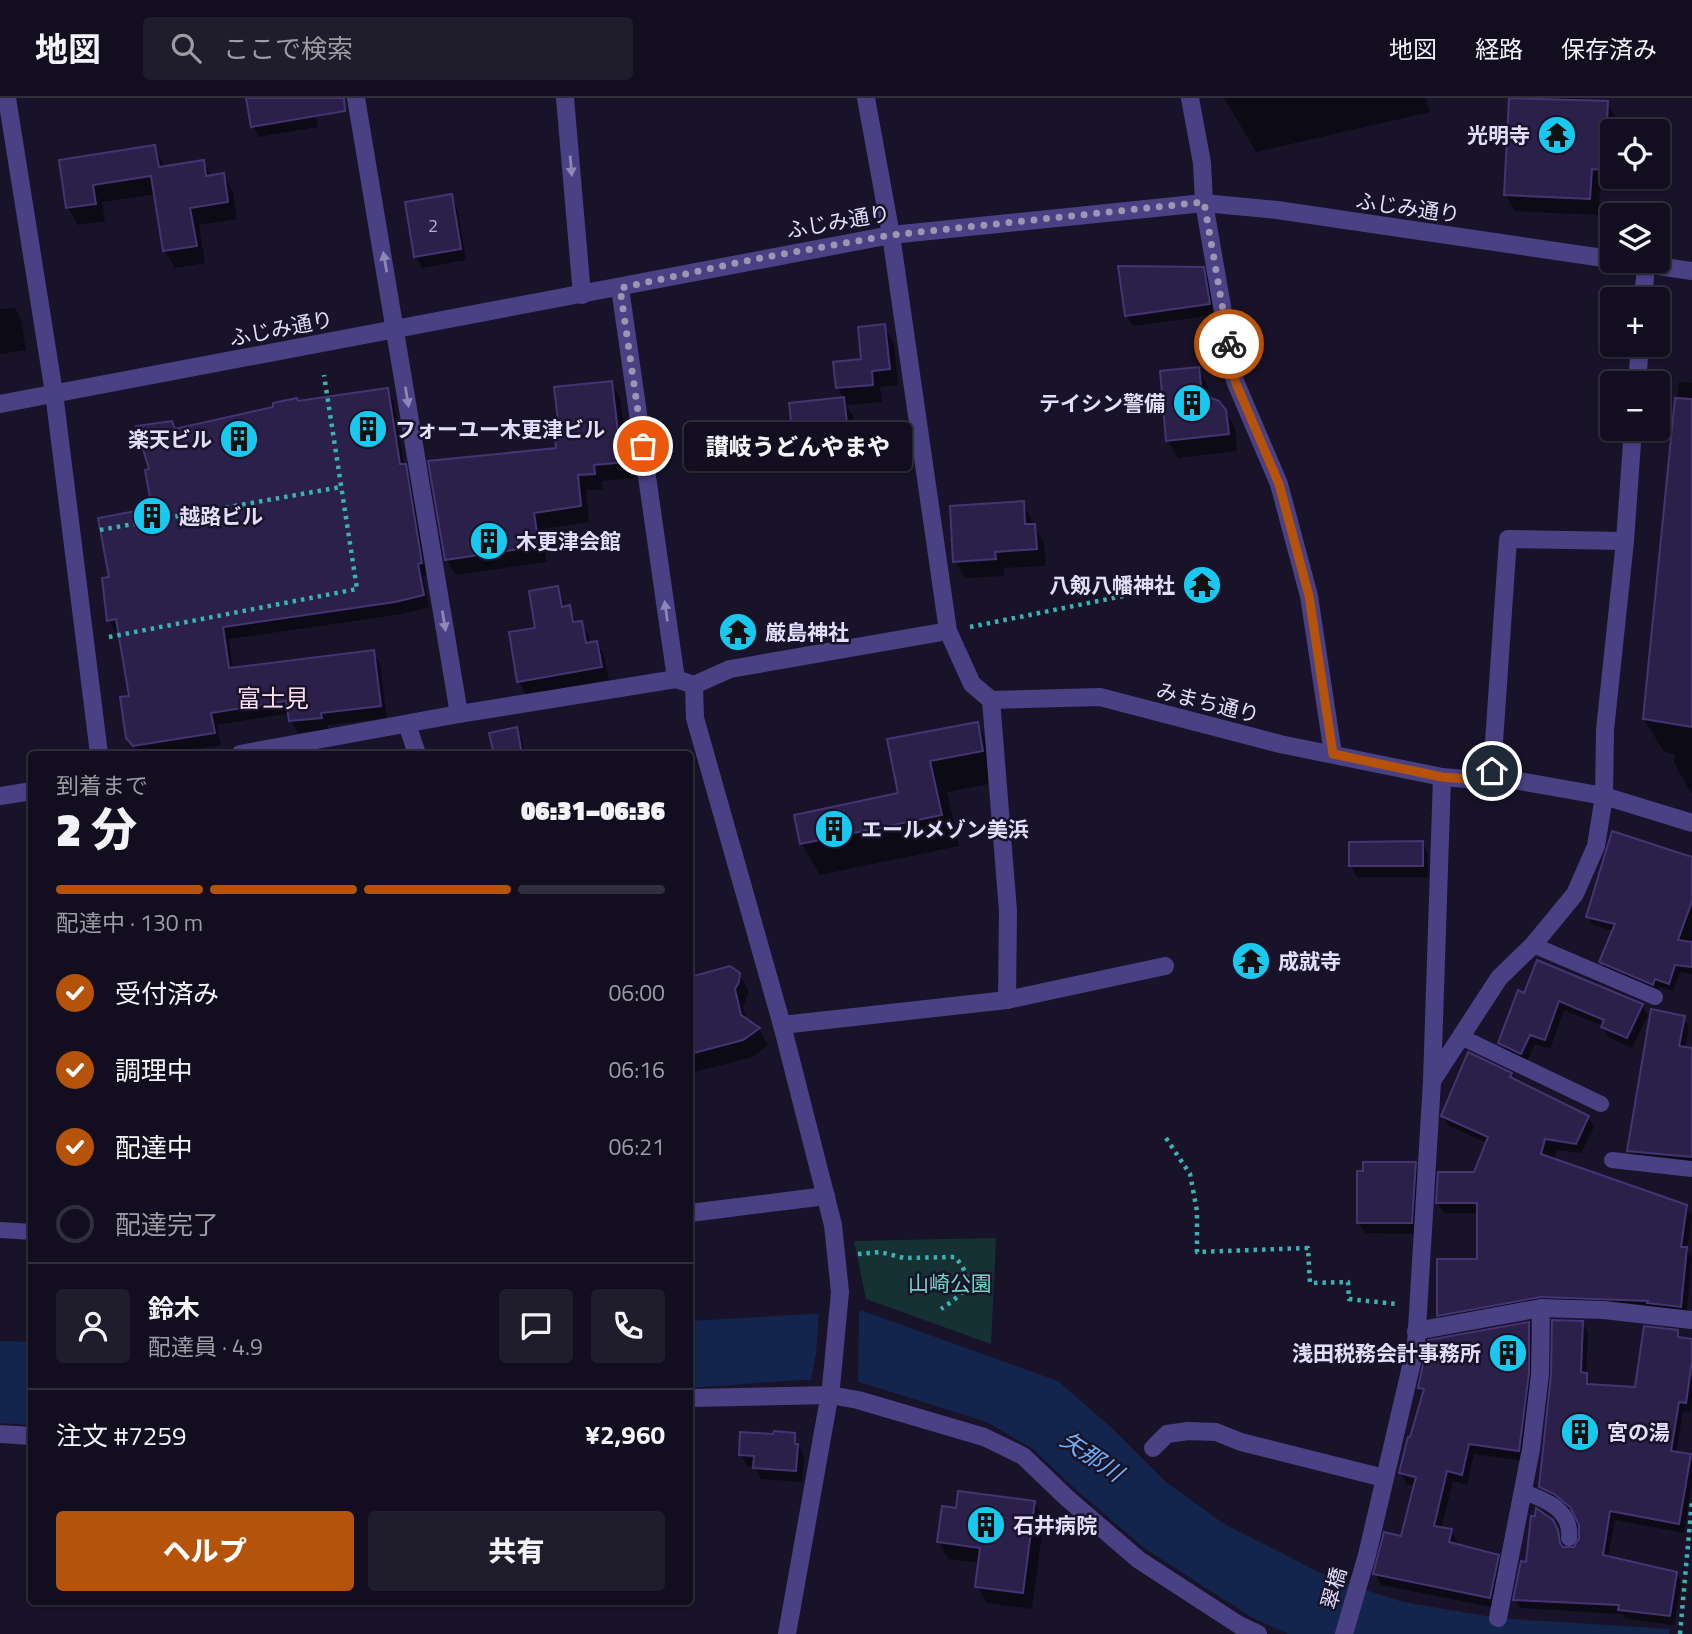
<!DOCTYPE html>
<html lang="ja">
<head>
<meta charset="utf-8">
<style>
	:root { --surface:#120e1f; --page:#1f1c2c; --text:#f1f3f6; --muted:#9c9ca4; --line:#312e3d; --accent:#b45309 }
	body { margin:0; font-family:"Titillium Web","Noto Sans JP",sans-serif; background:var(--page); color:var(--text); height:100vh; display:flex; flex-direction:column; font-size:26px; white-space:nowrap }
	* { box-sizing:border-box; margin:0 }
	p { font-size:23px; color:var(--muted) }
	.icon { flex:none; width:38px; height:38px; fill:none; stroke:currentColor; stroke-width:2; stroke-linecap:round; stroke-linejoin:round }
	.map { position:relative; flex:1; overflow:hidden }
	.details { position:absolute; left:28px; top:653px; width:665px; height:854px; display:flex; flex-direction:column; background:var(--surface); border-radius:7px; box-shadow:0 2px 5px #0004,0 0 0 2px var(--line) }
	.details>* { flex:none }
	.buttons { position:absolute; left:1600px; top:21px; display:grid; gap:14px }
	.buttons a { display:grid; place-items:center; width:70px; height:70px; border-radius:7px; background:var(--surface); box-shadow:0 2px 5px #0004,0 0 0 2px var(--line); font-size:35px }
	.pin { position:absolute; display:grid; place-items:center; width:60px; height:60px; color:#fff; margin:-30px; border:4px solid #fff; border-radius:50%; box-shadow:0 2px 7px #0007 }
	.courier { position:absolute; display:grid; place-items:center; width:70px; height:70px; margin:-35px; border:5px solid #b45309; border-radius:50%; background:#fff; color:#222; box-shadow:0 2px 9px #0007 }
	.bubble { position:absolute; height:49px; border-radius:7px; background:var(--surface); box-shadow:0 2px 5px #0004,0 0 0 2px var(--line); font-size:23px; font-weight:800; line-height:49px; text-align:center }
	.headline em { font-style:normal; font-weight:800 }
	.headline div { display:flex; flex-direction:column-reverse }
	.headline { display:flex; align-items:center; justify-content:space-between; height:119px; padding:0 28px }
	h1 { font-size:46px; font-weight:800; line-height:52px }
	.bar { display:grid; grid-template-columns:repeat(4,1fr); gap:10px 7px; align-content:center; height:84px; padding:0 28px }
	.bar i { height:9px; border-radius:5px; background:var(--line) }
	.bar .current { background:var(--accent) }
	.bar p { grid-column:span 4 }
	.line { display:flex; align-items:center; gap:18px; padding:0 28px; border-top:2px solid var(--line) }
	.line div { flex:1 }
	.round { display:grid; place-items:center; flex:none; width:74px; height:74px; border-radius:7px; background:var(--page) }
	ol { padding:0 28px; list-style:none }
	li { display:flex; align-items:center; gap:21px; height:77px }
	li p { margin-inline-start:auto }
	li .icon { padding:7px; border-radius:50%; background:var(--accent); color:#fff; stroke-width:4 }
	li:last-child { color:var(--muted) }
	li i { width:38px; height:38px; border:4px solid var(--line); border-radius:50% }
	.action { display:flex; gap:14px; margin-top:auto; padding:14px 28px }
	.action a { flex:1; height:80px; border-radius:7px; background:var(--accent); color:#fff; font-size:28px; font-weight:800; line-height:80px; text-align:center }
	.action a+a { background:var(--page); color:var(--text) }
	header { display:flex; align-items:center; gap:42px; box-sizing:border-box; height:98px; padding:0 35px; background:var(--surface); border-bottom:2px solid var(--line) }
	header strong { font-size:33px }
	nav { display:flex; gap:38px; margin-inline-start:auto; font-size:24px }
	.search { width:490px; height:63px; background:var(--page); display:flex; align-items:center; gap:18px; box-sizing:border-box; padding:0 24px; border-radius:7px; color:var(--muted); font-size:26px }
	.map>svg:first-child { display:block }
	.green { fill:#163133 }
	.water { fill:#13254c }
	.pier { fill:#181329 }
	.shadow { fill:#0007; fill-rule:evenodd }
	.building { fill:#2b2049; stroke:#453473; stroke-width:2 }
	.lines { fill:none; stroke-linecap:round; stroke-linejoin:round }
	.path { stroke:#3ab2b4; stroke-width:4.5; stroke-dasharray:3.5 5; stroke-linecap:butt }
	.service { stroke:#494184; stroke-width:16 }
	.minor { stroke:#494184; stroke-width:18 }
	.tertiary { stroke:#494184; stroke-width:18 }
	.oneway { fill:#8e87ba }
	.done { stroke:#9c96b2; stroke-width:7; stroke-dasharray:0 12.6 }
	.route { stroke:#b45309; stroke-width:9 }
	.labels { text-anchor:middle; dominant-baseline:central; stroke-width:5; stroke-linejoin:round; paint-order:stroke }
	.number-label { font-size:18px; fill:#b5aecf }
	.poi-label { font-size:21px; font-weight:bold; fill:#e3ddfc; stroke:#181329; text-anchor:start }
	.street-label { font-size:21px; fill:#e3ddfc; stroke:#181329 }
	.park-label { font-size:21px; fill:#6dd8c6; stroke:#181329 }
	.water-label { font-size:23px; font-style:italic; fill:#73aff5; stroke:#181329 }
	.quarter-label { font-size:24px; fill:#fddff0; stroke:#181329 }
</style>
</head>
<body>
<header>
<strong>地図</strong>
<div class="search"><svg class="icon" aria-label="search" viewBox="0 0 24 24"><circle cx="10" cy="10" r="6"/><path d="M15 15l6 6"/></svg>ここで検索</div>
<nav><a>地図</a><a>経路</a><a>保存済み</a></nav>
</header>
<div class="map">
<svg width="1692" height="1536" viewBox="0 0 1692 1536">
	<rect width="100%" height="100%" fill="#181329"/>
	<!-- green -->
	<polygon class="green" points="996,1140 991,1246 866,1201 854,1143"/>
	<!-- water -->
	<g class="water">
		<polygon points="863,1213 1058,1283 1113,1331 1166,1384 1224,1426 1335,1482 1403,1504 1498,1520 1670,1531 1669,1536 1288,1536 1251,1519 1144,1450 1073,1389 1033,1351 987,1324 856,1283 799,1282 690,1290 690,1223"/>
		<polygon points="0,1243 31,1244 31,1327 0,1325"/>
	</g>
	<!-- pier -->
	<polygon class="pier" points="859,1210 858,1286 811,1283 816,1255 819,1212"/>
	<!-- shadow -->
	<g class="shadow">
		<polygon points="256,0 312,0 318,29 259,39 253,28"/>
		<polygon points="1224,0 1426,0 1430,14 1256,54"/>
		<polygon points="1510,0 1582,0 1582,4 1607,5 1617,22 1616,33 1612,33 1613,88 1600,88 1599,117 1515,113 1505,96"/>
		<polygon points="155,49 165,70 203,64 212,79 223,77 233,94 237,121 199,127 205,165 175,170 165,153 156,96 102,104 105,123 78,127 68,110 60,64"/>
		<polygon points="451,98 457,109 466,162 422,170 416,159 407,105"/>
		<polygon points="1203,170 1209,182 1215,217 1133,228 1126,217"/>
		<polygon points="15,210 21,221 26,252 0,256 0,211"/>
		<polygon points="884,228 894,245 898,287 880,289 882,304 846,307 853,318 857,351 804,357 794,340 844,301 838,290 835,265 863,262"/>
		<polygon points="1198,271 1208,288 1209,301 1225,313 1235,330 1237,353 1178,360 1168,343"/>
		<polygon points="611,284 620,300 625,338 632,351 635,380 602,383 603,392 586,392 589,424 542,431 547,464 456,477 446,461 558,351 562,341"/>
		<polygon points="1679,284 1692,285 1692,696 1674,665 1675,656 1664,654 1644,621"/>
		<polygon points="387,291 394,304 404,367 412,380 428,477 423,478 429,509 402,516 229,541 233,572 373,554 380,566 387,620 327,627 328,631 298,635 291,623 290,615 217,627 221,647 163,656 139,656 128,640 131,599 120,534 116,534 109,522 111,481 154,411 151,373 175,332 298,305"/>
		<polygon points="1023,405 1032,422 1033,428 1044,444 1046,468 1004,470 1004,478 965,480 955,463"/>
		<polygon points="557,490 566,510 569,509 577,525 581,525 589,538 590,546 597,544 604,558 609,582 526,596 518,583 537,532"/>
		<polygon points="977,626 995,658 1000,684 947,694 959,748 820,777 802,746 796,718 900,697 890,642"/>
		<polygon points="516,631 522,642 525,656 495,656 491,637"/>
		<polygon points="1422,745 1428,756 1428,779 1357,779 1351,768 1351,746"/>
		<polygon points="1692,761 1692,876 1680,874 1673,893 1660,889 1657,894 1606,872 1601,864 1614,833 1593,827 1588,818"/>
		<polygon points="729,870 739,876 749,893 743,909 747,923 759,931 768,947 753,959 690,975 690,881"/>
		<polygon points="1526,897 1642,907 1648,917 1632,950 1608,939 1603,928 1564,912 1550,951 1535,946 1526,965 1506,955 1500,945"/>
		<polygon points="1683,920 1689,929 1685,951 1692,952 1692,1069 1634,1062 1628,1053"/>
		<polygon points="1511,976 1515,984 1588,1019 1594,1029 1581,1055 1557,1052 1554,1062 1686,1108 1692,1118 1687,1152 1692,1161 1686,1219 1548,1208 1445,1227 1439,1217 1478,1162 1478,1115 1444,1115 1438,1105 1476,1076 1487,1045 1449,1028 1443,1018"/>
		<polygon points="1415,1066 1421,1077 1417,1136 1365,1135 1358,1124"/>
		<polygon points="1582,1224 1588,1234 1586,1276 1591,1288 1636,1290 1677,1234 1682,1241 1692,1243 1692,1303 1690,1314 1683,1313 1676,1356 1690,1358 1692,1362 1692,1385 1684,1435 1615,1422 1608,1460 1676,1475 1682,1485 1674,1527 1626,1521 1622,1516 1520,1510 1515,1501 1527,1466 1537,1420 1558,1433 1564,1451 1575,1451 1581,1441 1581,1427 1576,1417 1561,1405 1546,1398 1541,1388"/>
		<path d="M1529,1226L1535,1236L1525,1363L1474,1356L1467,1387L1453,1383L1441,1431L1451,1433L1457,1444V1448L1498,1458L1504,1469L1496,1510L1381,1487L1375,1476L1403,1440L1416,1388L1407,1386L1401,1375L1424,1297L1419,1290ZM1407,1375L1425,1380L1424,1383L1407,1379Z"/>
		<polygon points="794,1337 804,1359 802,1384 761,1381 755,1369 747,1368 741,1357"/>
		<polygon points="1034,1404 1044,1421 1032,1511 987,1505 977,1488 980,1465 948,1461 939,1444 958,1412"/>
	</g>
	<!-- building -->
	<g class="building">
		<polygon points="246,0 344,0 345,13 251,29"/>
		<polygon points="1509,0 1608,3 1605,72 1592,71 1590,101 1504,97"/>
		<polygon points="155,47 159,69 204,62 206,78 224,75 228,104 190,110 197,148 163,153 151,78 93,87 96,106 66,110 59,62"/>
		<polygon points="452,96 461,151 414,159 405,104"/>
		<polygon points="1118,168 1204,169 1210,206 1125,218"/>
		<polygon points="885,226 890,271 872,273 873,287 836,290 833,264 861,261 858,229"/>
		<polygon points="1199,269 1202,296 1219,303 1226,312 1229,336 1166,343 1160,273"/>
		<polygon points="612,283 618,334 624,333 627,364 594,367 595,376 578,377 581,408 534,415 539,448 445,462 428,363 556,350 555,340 560,340 554,289"/>
		<polygon points="388,290 400,366 406,366 422,465 418,466 424,497 395,504 223,529 229,570 374,552 381,608 321,615 322,620 289,623 286,603 211,615 215,635 133,648 126,640 120,599 129,598 116,521 107,523 102,480 109,479 98,420 152,410 145,372 149,371 136,328 172,323 175,331 273,309 273,305 297,300 298,303"/>
		<polygon points="844,299 848,334 793,341 789,305"/>
		<polygon points="1675,300 1692,301 1692,629 1643,621"/>
		<polygon points="1024,403 1025,426 1035,426 1037,451 995,454 996,461 953,464 950,408"/>
		<polygon points="558,488 562,509 570,507 573,524 582,523 586,545 597,543 602,569 517,584 509,534 535,530 529,493"/>
		<polygon points="978,624 983,653 930,663 942,717 800,746 794,717 898,695 887,641"/>
		<polygon points="517,629 522,656 494,656 489,635"/>
		<polygon points="1612,733 1692,759 1692,803 1678,842 1692,844 1692,869 1675,867 1669,886 1655,881 1653,887 1599,864 1615,826 1586,819"/>
		<polygon points="1423,743 1423,768 1349,768 1349,744"/>
		<polygon points="1537,862 1643,906 1627,940 1601,929 1604,922 1559,903 1545,942 1530,937 1521,956 1498,945 1518,892 1524,895"/>
		<polygon points="730,868 740,875 739,884 735,891 741,917 760,930 743,942 690,956 690,879"/>
		<polygon points="1651,911 1685,918 1679,948 1692,950 1692,1059 1627,1053"/>
		<polygon points="1468,954 1512,975 1510,979 1589,1018 1576,1046 1545,1041 1541,1056 1687,1107 1681,1149 1687,1149 1681,1209 1647,1205 1648,1203 1541,1199 1437,1218 1437,1161 1477,1161 1477,1105 1436,1105 1438,1074 1474,1074 1488,1039 1441,1018"/>
		<polygon points="1363,1064 1416,1064 1412,1125 1357,1125 1357,1073 1363,1073"/>
		<polygon points="1552,1222 1583,1223 1581,1274 1587,1275 1587,1286 1635,1289 1644,1228 1678,1232 1678,1239 1692,1241 1692,1263 1686,1305 1679,1304 1671,1353 1691,1356 1679,1426 1610,1413 1603,1457 1677,1474 1670,1518 1618,1512 1619,1507 1513,1502 1521,1463 1526,1464 1531,1418 1535,1418 1536,1410 1553,1422 1558,1432 1560,1445 1563,1449 1574,1449 1579,1440 1579,1427 1570,1409 1554,1396 1539,1389 1551,1277"/>
		<polygon points="1529,1224 1529,1275 1519,1353 1469,1346 1462,1377 1447,1373 1434,1428 1452,1431 1449,1444 1499,1457 1490,1500 1373,1476 1384,1434 1401,1438 1416,1379 1399,1375 1408,1339 1410,1339 1424,1291 1418,1290 1428,1242"/>
		<polygon points="774,1333 795,1335 795,1346 798,1346 796,1373 753,1370 754,1358 739,1357 740,1334 773,1336"/>
		<polygon points="958,1393 1035,1403 1023,1495 975,1489 980,1450 937,1444 942,1408 956,1410"/>
	</g>
	<g class="lines">
		<!-- path -->
		<g class="path">
			<polyline points="100,432 341,389"/>
			<polyline points="970,529 1148,493"/>
			<polyline points="109,539 357,491 324,277"/>
			<polyline points="1166,1040 1190,1076 1197,1113 1197,1154 1308,1150 1310,1185 1348,1184 1349,1201 1396,1206"/>
			<path d="M858,1156L880,1154L904,1160L955,1159C977,1184 965,1195 941,1211"/>
			<polyline points="1680,1536 1692,1402"/>
		</g>
		<!-- service -->
		<g class="service">
			<polyline points="1533,847 1655,899"/>
			<polyline points="1461,939 1601,1006"/>
			<polyline points="1612,1062 1692,1071"/>
			<polyline points="0,1132 32,1134"/>
			<path d="M1523,1394C1545,1401 1572,1412 1569,1440"/>
		</g>
		<!-- minor -->
		<g class="minor">
			<polyline points="356,0 459,616"/>
			<polyline points="565,0 582,197"/>
			<polyline points="1190,0 1202,65 1204,105 1235,283 1279,386 1309,498 1333,656"/>
			<polyline points="620,190 676,581"/>
			<polyline points="54,295 99,656"/>
			<polyline points="948,533 972,586 991,602 1100,599 1280,646 1442,679 1479,682 1492,673"/>
			<polyline points="991,602 1008,813 1007,902"/>
			<polyline points="407,626 417,656"/>
			<polyline points="240,656 459,616 676,581 694,587"/>
			<polyline points="1492,673 1508,441 1625,443"/>
			<polyline points="0,698 32,693"/>
			<polyline points="782,927 1007,902 1165,868"/>
			<polyline points="1432,983 1499,880 1533,847 1575,796 1596,748 1604,698 1508,681 1492,673"/>
			<polyline points="690,1115 826,1098"/>
			<polyline points="1416,1233 1541,1210 1604,1212 1692,1222"/>
			<polyline points="690,1300 830,1297 858,1302 984,1339 1023,1358 1068,1401 1139,1462 1239,1527 1258,1536"/>
			<polyline points="0,1336 32,1338"/>
			<polyline points="1153,1350 1167,1336 1188,1333 1216,1334 1241,1344 1384,1380"/>
			<polyline points="1498,1520 1531,1351 1540,1276 1541,1210"/>
			<polyline points="1344,1536 1367,1457 1416,1247 1432,983 1442,679"/>
		</g>
		<!-- tertiary -->
		<g class="tertiary">
			<polyline points="7,0 54,295"/>
			<polyline points="1643,201 1646,168"/>
			<polyline points="1637,285 1640,247"/>
			<polyline points="0,306 891,137 1204,105 1277,112 1692,173"/>
			<polyline points="1633,331 1625,443 1605,632 1604,698 1692,725"/>
			<polyline points="787,1536 831,1289 840,1194 833,1127 782,927 695,620 694,587 730,571 948,533 891,137 866,0"/>
		</g>
	</g>
	<!-- one-way arrows -->
	<defs><path id="oneway-solid" d="M-6-.8H1V-3.2L6.5 0L1 3.2V.8H-6Z" transform="scale(1.75)"/></defs>
	<g class="oneway">
		<use href="#oneway-solid" transform="translate(571 68) rotate(85)"/>
		<use href="#oneway-solid" transform="translate(385 164) rotate(-100)"/>
		<use href="#oneway-solid" transform="translate(407 299) rotate(81)"/>
		<use href="#oneway-solid" transform="translate(666 513) rotate(-98)"/>
		<use href="#oneway-solid" transform="translate(444 523) rotate(81)"/>
	</g>
	<g class="lines">
		<!-- done -->
		<polyline class="done" points="643,348 620,190 755,161 891,137 1204,104 1229,246"/>
		<!-- route -->
		<polyline class="route" points="1229,246 1235,283 1279,386 1309,498 1333,656 1442,679 1479,682 1492,673"/>
	</g>
	<!-- icons -->
	<defs>
		<g id="temple-disc" transform="scale(2.0125)"><circle r="9.5" fill="#18c8ee" stroke="#181329"/><path d="M0-6L5-2H3V0L6.5 2.5H4V6H1.5V3h-3V6H-4V2.5H-6.5L-3 0V-2H-5Z" fill="#111"/></g>
		<g id="building-disc" transform="scale(2.0125)"><circle r="9.5" fill="#18c8ee" stroke="#181329"/><path d="M-4-6H4V6H1V3H-1V6H-4ZM-2.5-4.3h1.7v1.8h-1.7ZM.8-4.3h1.7v1.8H.8ZM-2.5-1h1.7V.8h-1.7ZM.8-1h1.7V.8H.8Z" fill="#111"/></g>
	</defs>
	<g fill-rule="evenodd">
		<use href="#temple-disc" x="1557" y="37"/>
		<use href="#building-disc" x="1192" y="305"/>
		<use href="#building-disc" x="368" y="331"/>
		<use href="#building-disc" x="239" y="341"/>
		<use href="#building-disc" x="152" y="418"/>
		<use href="#building-disc" x="489" y="443"/>
		<use href="#temple-disc" x="1202" y="487"/>
		<use href="#temple-disc" x="738" y="534"/>
		<use href="#building-disc" x="834" y="731"/>
		<use href="#temple-disc" x="1251" y="863"/>
		<use href="#building-disc" x="1508" y="1255"/>
		<use href="#building-disc" x="1580" y="1334"/>
		<use href="#building-disc" x="986" y="1427"/>
	</g>
	<g class="labels">
		<!-- number labels -->
		<g class="number-label">
			<text x="433" y="127">2</text>
		</g>
		<!-- poi labels -->
		<g class="poi-label">
			<text x="1530" y="37" text-anchor="end">光明寺</text>
			<text x="1165" y="305" text-anchor="end">テイシン警備</text>
			<text x="395" y="331">フォーユー木更津ビル</text>
			<text x="212" y="341" text-anchor="end">楽天ビル</text>
			<text x="179" y="418">越路ビル</text>
			<text x="516" y="443">木更津会館</text>
			<text x="1175" y="487" text-anchor="end">八剱八幡神社</text>
			<text x="765" y="534">厳島神社</text>
			<text x="861" y="731">エールメゾン美浜</text>
			<text x="1278" y="863">成就寺</text>
			<text x="1481" y="1255" text-anchor="end">浅田税務会計事務所</text>
			<text x="1607" y="1334">宮の湯</text>
			<text x="1013" y="1427">石井病院</text>
		</g>
		<!-- street labels -->
		<g class="street-label">
			<text transform="translate(1408 109) rotate(8)">ふじみ通り</text>
			<text transform="translate(838 123) rotate(-10)">ふじみ通り</text>
			<text transform="translate(281 230) rotate(-11)">ふじみ通り</text>
			<text transform="translate(1208 604) rotate(14)">みまち通り</text>
			<text transform="translate(1333 1490) rotate(-74)">翠橋</text>
		</g>
		<!-- park labels -->
		<g class="park-label">
			<text x="950" y="1185">山崎公園</text>
		</g>
		<!-- water labels -->
		<g class="water-label">
			<text transform="translate(1092 1358) rotate(34)">矢那川</text>
		</g>
		<!-- quarter labels -->
		<g class="quarter-label">
			<text x="273" y="600">富士見</text>
		</g>
	</g>
</svg>
<div class="buttons">
<a><svg class="icon" aria-label="locate" viewBox="0 0 24 24"><circle cx="12" cy="12" r="6"/><path d="M12 2v4M12 18v4M2 12h4M18 12h4"/></svg></a>
<a><svg class="icon" aria-label="layers" viewBox="0 0 24 24"><path d="M12 4l9 5-9 5-9-5zM3 14l9 5 9-5"/></svg></a>
<a>+</a>
<a>−</a>
</div>
<div class="pin" style="left:643px;top:348px;background:#ea580c"><svg class="icon" aria-label="bag" viewBox="0 0 24 24"><path d="M5 8h14l-1 12H6zM9 8a3 3 0 0 1 6 0"/></svg></div>
<div class="pin" style="left:1492px;top:673px;background:#1f2937"><svg class="icon" aria-label="home" viewBox="0 0 24 24"><path d="M3 11l9-7 9 7M6 9v11h12V9"/></svg></div>
<div class="courier" style="left:1229px;top:246px"><svg class="icon" aria-label="bike" viewBox="0 0 24 24"><circle cx="6" cy="16" r="4"/><circle cx="18" cy="16" r="4"/><path d="M6 16l4-8h5l3 8M10 8l3 8H6M13 5h3"/></svg></div>
<div class="bubble" style="left:684px;top:324px;width:228px">讃岐うどんやまや</div>
<section class="details">
<div class="headline"><div><h1>2 分</h1><p>到着まで</p></div><em>06:31–06:36</em></div>
<div class="bar"><i class="current"></i><i class="current"></i><i class="current"></i><i></i><p>配達中 · 130 m</p></div>
<ol>
<li><svg class="icon" aria-label="check" viewBox="0 0 24 24"><path d="M5 12l5 5 9-10"/></svg>受付済み<p>06:00</p></li>
<li><svg class="icon" aria-label="check" viewBox="0 0 24 24"><path d="M5 12l5 5 9-10"/></svg>調理中<p>06:16</p></li>
<li><svg class="icon" aria-label="check" viewBox="0 0 24 24"><path d="M5 12l5 5 9-10"/></svg>配達中<p>06:21</p></li>
<li><i></i>配達完了</li>
</ol>
<div class="line" style="height:126px"><a class="round"><svg class="icon" aria-label="person" viewBox="0 0 24 24"><circle cx="12" cy="8" r="4"/><path d="M4 21q1-7 8-7t8 7"/></svg></a><div><b>鈴木</b><p>配達員 · 4.9</p></div><a class="round"><svg class="icon" aria-label="chat" viewBox="0 0 24 24"><path d="M4 5h16v11H9l-5 4z"/></svg></a><a class="round"><svg class="icon" aria-label="phone" viewBox="0 0 24 24"><path d="M5 4h4l2 5-3 2q2 4 5 5l2-3 5 2v4C11 20 4 13 5 4z"/></svg></a></div>
<div class="line" style="height:91px"><div>注文 #7259</div><b>¥2,960</b></div>
<div class="action"><a>ヘルプ</a><a>共有</a></div>
</section>
</div>
</body>
</html>
